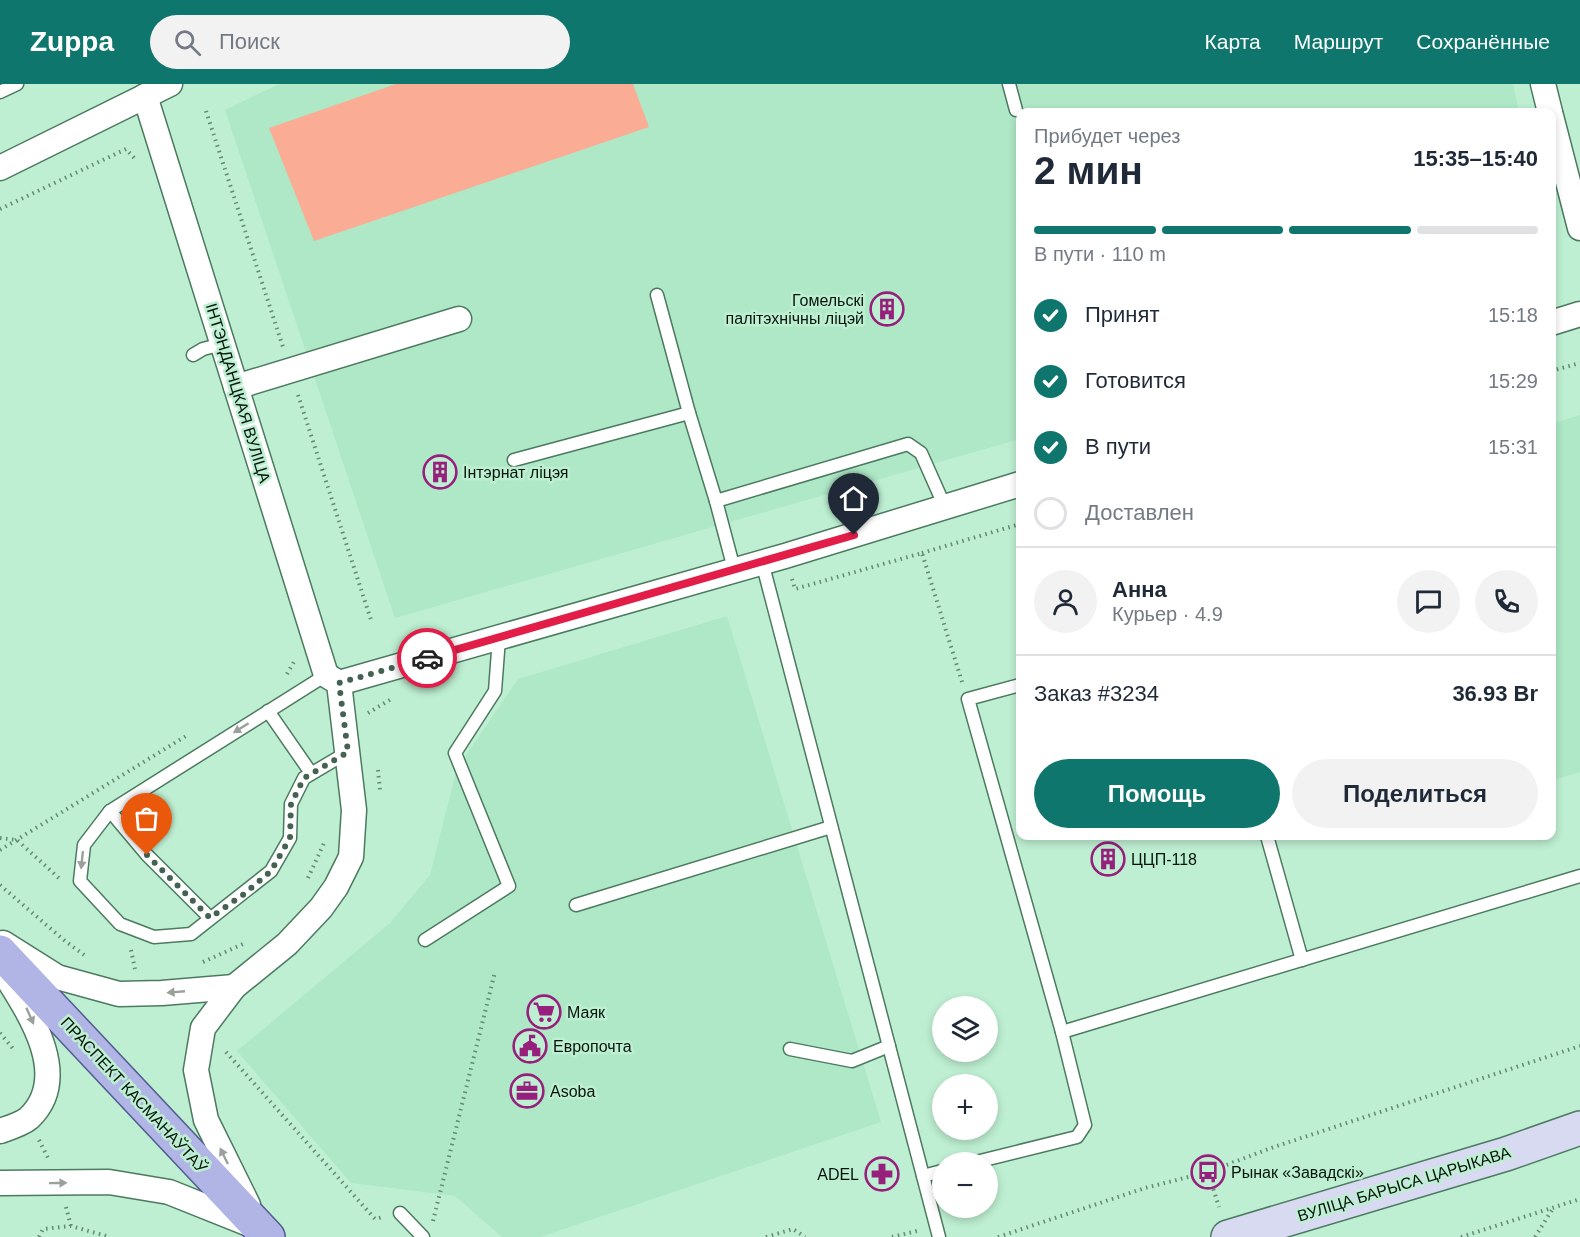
<!DOCTYPE html>
<html lang="ru">
<head>
<meta charset="utf-8">
<style>
	:root { --surface:#fff; --page:#f2f2f3; --text:#1f2937; --muted:#747a83; --line:#e0e1e3; --accent:#0f766e }
	body { margin:0; font-family:Helvetica,sans-serif; background:var(--page); color:var(--text); height:100vh; display:flex; flex-direction:column; font-size:22px; white-space:nowrap }
	* { box-sizing:border-box; margin:0 }
	p { font-size:20px; color:var(--muted) }
	.icon { flex:none; width:33px; height:33px; fill:none; stroke:currentColor; stroke-width:2; stroke-linecap:round; stroke-linejoin:round }
	.map { position:relative; flex:1; overflow:hidden }
	.side { position:absolute; left:1016px; top:24px; width:540px; height:732px; display:flex; flex-direction:column; background:var(--surface); border-radius:12px; box-shadow:0 3px 9px #0003 }
	.side>* { flex:none }
	.controls { position:absolute; left:932px; top:912px; display:grid; gap:12px }
	.controls a { display:grid; place-items:center; width:66px; height:66px; border-radius:50%; background:var(--surface); box-shadow:0 3px 9px #0003; font-size:30px }
	.pin { position:absolute; display:grid; place-items:center; width:51px; height:51px; color:#fff; margin:-62px -26px; border-radius:50% 50% 50% 0; rotate:-45deg; box-shadow:0 0 6px #0007 }
	.pin .icon { rotate:45deg }
	.courier { position:absolute; display:grid; place-items:center; width:60px; height:60px; margin:-30px; border:4px solid #e11d48; border-radius:50%; background:#fff; color:#222; box-shadow:0 2px 8px #0007 }
	.headline em { font-style:normal; font-weight:600 }
	.headline div { display:flex; flex-direction:column-reverse }
	.headline { display:flex; align-items:center; justify-content:space-between; height:102px; padding:0 18px }
	h1 { font-size:39px; font-weight:600; line-height:45px }
	.bar { display:grid; grid-template-columns:repeat(4,1fr); gap:9px 6px; align-content:center; height:72px; padding:0 18px }
	.bar i { height:8px; border-radius:4px; background:var(--line) }
	.bar .selected { background:var(--accent) }
	.bar p { grid-column:span 4 }
	.line { display:flex; align-items:center; gap:15px; padding:0 18px; border-top:2px solid var(--line) }
	.line div { flex:1 }
	.round { display:grid; place-items:center; flex:none; width:63px; height:63px; border-radius:32px; background:var(--page) }
	ol { padding:0 18px; list-style:none }
	li { display:flex; align-items:center; gap:18px; height:66px }
	li p { margin-inline-start:auto }
	li .icon { padding:6px; border-radius:50%; background:var(--accent); color:#fff; stroke-width:4 }
	li:last-child { color:var(--muted) }
	li i { width:33px; height:33px; border:3px solid var(--line); border-radius:50% }
	.button { display:flex; gap:12px; margin-top:auto; padding:12px 18px }
	.button a { flex:1; height:69px; border-radius:36px; background:var(--accent); color:#fff; font-size:24px; font-weight:600; line-height:69px; text-align:center }
	.button a+a { background:var(--page); color:var(--text) }
	header { display:flex; align-items:center; gap:36px; box-sizing:border-box; height:84px; padding:0 30px; background:var(--accent); color:#fff }
	header strong { font-size:28px }
	nav { display:flex; gap:33px; margin-inline-start:auto; font-size:21px }
	.search { width:420px; height:54px; background:var(--page); display:flex; align-items:center; gap:15px; box-sizing:border-box; padding:0 21px; border-radius:33px; color:var(--muted); font-size:22px }
	.map>svg:first-child { display:block }
	.built { fill:#aee8c6 }
	.green { fill:#faad94 }
	.lines { fill:none; stroke-linecap:round; stroke-linejoin:round }
	.service-casing { stroke:#4c7a60; stroke-width:15 }
	.minor-casing { stroke:#4c7a60; stroke-width:27 }
	.secondary-casing { stroke:#4c7a60; stroke-width:36 }
	.primary-casing { stroke:#525c8e; stroke-width:36 }
	.path { stroke:#668975; stroke-width:4; stroke-dasharray:1.5 4.5; stroke-linecap:butt }
	.service { stroke:#fff; stroke-width:12 }
	.minor { stroke:#fff; stroke-width:24 }
	.secondary { stroke:#d8daf2; stroke-width:33 }
	.primary { stroke:#b1b5e6; stroke-width:33 }
	.oneway { fill:#9aa19d }
	.done { stroke:#446151; stroke-width:6; stroke-dasharray:0 10.8 }
	.route { stroke:#e11d48; stroke-width:8 }
	.labels { text-anchor:middle; dominant-baseline:central; stroke-width:5; stroke-linejoin:round; paint-order:stroke }
	.poi-label { font-size:16px; fill:#03150b; stroke:#beefd2; text-anchor:start }
	.street-label { font-size:16px; fill:#03150b; stroke:#beefd2 }
</style>
</head>
<body>
<header>
<strong>Zuppa</strong>
<div class="search"><svg class="icon" aria-label="search" viewBox="0 0 24 24"><circle cx="10" cy="10" r="6"/><path d="M15 15l6 6"/></svg>Поиск</div>
<nav><a>Карта</a><a>Маршрут</a><a>Сохранённые</a></nav>
</header>
<div class="map">
<svg width="1580" height="1153" viewBox="0 0 1580 1153">
	<rect width="100%" height="100%" fill="#beefd2"/>
	<!-- built -->
	<g class="built">
		<polygon points="279,0 1513,0 1519,28 1020,28 1020,355 395,534 225,26"/>
		<polygon points="1580,331 1580,688 1551,697 1551,340"/>
		<polygon points="727,532 881,1038 540,1153 502,1153 455,1112 351,1099 237,967 390,839 430,791 457,684 518,595"/>
	</g>
	<!-- green -->
	<polygon class="green" points="396,0 633,0 649,43 314,157 269,44"/>
	<g class="lines">
		<!-- service casing -->
		<g class="service-casing">
			<g id="service">
				<polyline points="1009,0 1016,26"/>
				<polyline points="0,8 17,0"/>
				<polyline points="657,211 689,329 716,417 734,485"/>
				<polyline points="193,271 203,265 222,260"/>
				<polyline points="514,376 689,329"/>
				<polyline points="716,417 908,360 921,369 945,423"/>
				<polyline points="762,478 939,1153"/>
				<polyline points="268,627 311,689"/>
				<polyline points="110,727 84,761 80,797 120,840 154,853 191,850 271,787 290,754 291,720 304,694 348,668"/>
				<polyline points="1267,752 1302,876"/>
				<polyline points="576,821 831,743"/>
				<polyline points="210,834 147,771 110,727 326,591"/>
				<polyline points="425,856 509,802 455,669 495,607 499,554"/>
				<polyline points="1062,948 1580,792"/>
				<polyline points="790,965 852,977 889,962"/>
				<polyline points="976,1078 1077,1053 1085,1041 1062,948 968,615 1020,601"/>
				<polyline points="923,1092 942,1087"/>
				<polyline points="400,1129 423,1153"/>
			</g>
		</g>
		<!-- minor casing -->
		<g class="minor-casing">
			<g id="minor">
				<polyline points="1543,0 1550,28"/>
				<polyline points="145,12 326,591 339,599"/>
				<polyline points="1551,32 1580,144"/>
				<polyline points="0,84 170,0"/>
				<polyline points="1551,239 1580,230"/>
				<polyline points="236,303 459,235"/>
				<polyline points="339,599 785,472 1020,400"/>
				<polyline points="3,859 57,893 119,910 162,909 234,903"/>
				<path d="M0,1047C9,1044 22,1040 29,1034C74,991 26,924 1,884"/>
				<polyline points="0,1099 109,1098 169,1108 254,1142"/>
				<polyline points="248,1121 206,1036 196,986 203,944 234,903 287,860 321,824 336,803 351,773 354,726 339,599"/>
			</g>
		</g>
		<!-- secondary casing -->
		<g class="secondary-casing">
			<polyline id="secondary" points="1228,1153 1506,1070 1580,1044"/>
		</g>
		<!-- primary casing -->
		<g class="primary-casing">
			<polyline id="primary" points="0,868 268,1153"/>
		</g>
		<!-- path -->
		<g class="path">
			<polyline points="206,27 283,263"/>
			<polyline points="0,125 126,65 137,77"/>
			<polyline points="1551,287 1580,279"/>
			<polyline points="298,311 371,536"/>
			<polyline points="922,469 1020,440"/>
			<polyline points="792,495 795,505 922,469 962,598"/>
			<polyline points="287,590 295,576"/>
			<polyline points="368,629 393,614"/>
			<polyline points="378,686 380,706"/>
			<polyline points="0,754 17,756 61,796"/>
			<polyline points="0,766 186,652"/>
			<polyline points="308,794 325,757"/>
			<polyline points="0,801 65,857 87,873"/>
			<polyline points="131,866 135,885"/>
			<polyline points="203,878 243,860"/>
			<polyline points="0,949 15,967"/>
			<polyline points="226,968 375,1135 383,1133"/>
			<polyline points="39,1056 48,1074"/>
			<polyline points="1208,1088 1219,1123"/>
			<polyline points="66,1123 71,1142"/>
			<polyline points="433,1137 495,888"/>
			<polyline points="39,1153 43,1145 71,1142 110,1153"/>
			<polyline points="766,1153 793,1145 805,1153"/>
			<polyline points="892,1153 917,1147"/>
			<polyline points="998,1153 1145,1104 1208,1088 1271,1064 1580,962"/>
			<polyline points="1461,1153 1580,1115"/>
			<polyline points="1535,1153 1552,1126"/>
		</g>
		<!-- service -->
		<use href="#service" class="service"/>
		<!-- minor -->
		<use href="#minor" class="minor"/>
		<!-- secondary -->
		<use href="#secondary" class="secondary"/>
		<!-- primary -->
		<use href="#primary" class="primary"/>
	</g>
	<!-- one-way arrows -->
	<defs><path id="oneway-solid" d="M-6-.8H1V-3.2L6.5 0L1 3.2V.8H-6Z" transform="scale(1.5)"/></defs>
	<g class="oneway">
		<use href="#oneway-solid" transform="translate(241 644) rotate(148)"/>
		<use href="#oneway-solid" transform="translate(82 776) rotate(96)"/>
		<use href="#oneway-solid" transform="translate(176 908) rotate(175)"/>
		<use href="#oneway-solid" transform="translate(30 932) rotate(66)"/>
		<use href="#oneway-solid" transform="translate(224 1072) rotate(-116)"/>
		<use href="#oneway-solid" transform="translate(58 1099) rotate(-1)"/>
	</g>
	<g class="lines">
		<!-- done -->
		<polyline class="done" points="147,771 210,834 244,810 271,787 290,754 291,720 304,694 348,668 339,599 427,574"/>
		<!-- route -->
		<polyline class="route" points="427,574 854,451"/>
	</g>
	<!-- icons -->
	<defs>
		<g id="building-ring" transform="scale(1.725)"><circle r="9.5" fill="#beefd2" stroke="#96207c" stroke-width="1.5"/><path d="M-4-6H4V6H1V3H-1V6H-4ZM-2.5-4.3h1.7v1.8h-1.7ZM.8-4.3h1.7v1.8H.8ZM-2.5-1h1.7V.8h-1.7ZM.8-1h1.7V.8H.8Z" fill="#96207c"/></g>
		<g id="supermarket-ring" transform="scale(1.725)"><circle r="9.5" fill="#beefd2" stroke="#96207c" stroke-width="1.5"/><path d="M-6-5.5h2.5l.6 2H6L4.5 2H-2.5L-4.4-4H-6ZM-1.5 3.2a1.3 1.3 0 1 0 .1 0ZM3 3.2a1.3 1.3 0 1 0 .1 0Z" fill="#96207c"/></g>
		<g id="civic-ring" transform="scale(1.725)"><circle r="9.5" fill="#beefd2" stroke="#96207c" stroke-width="1.5"/><path d="M-.6-6.5H3V-4.5H.6V-3L4-1V1h2V6H-6V1h2V-1L-.6-3ZM-1.2 2.5V6h2.4V2.5Z" fill="#96207c"/></g>
		<g id="office-ring" transform="scale(1.725)"><circle r="9.5" fill="#beefd2" stroke="#96207c" stroke-width="1.5"/><path d="M-6-3h4V-5.5h4V-3h4V5H-6ZM-1-4.5V-3h2v-1.5ZM-6 0V1H6V0Z" fill="#96207c"/></g>
		<g id="bus-ring" transform="scale(1.725)"><circle r="9.5" fill="#beefd2" stroke="#96207c" stroke-width="1.5"/><path d="M-5-6H5V4H4V6H2V4H-2V6H-4V4H-5ZM-3.5-4V0h7V-4ZM-3.5 1.2v1.5H-2V1.2ZM2 1.2v1.5H3.5V1.2Z" fill="#96207c"/></g>
		<g id="pharmacy-ring" transform="scale(1.725)"><circle r="9.5" fill="#beefd2" stroke="#96207c" stroke-width="1.5"/><path d="M-2-6h4v4h4v4h-4v4h-4v-4h-4v-4h4Z" fill="#96207c"/></g>
	</defs>
	<g fill-rule="evenodd">
		<use href="#building-ring" x="887" y="225"/>
		<use href="#building-ring" x="440" y="388"/>
		<use href="#building-ring" x="1108" y="775"/>
		<use href="#supermarket-ring" x="544" y="928"/>
		<use href="#civic-ring" x="530" y="962"/>
		<use href="#office-ring" x="527" y="1007"/>
		<use href="#bus-ring" x="1208" y="1088"/>
		<use href="#pharmacy-ring" x="882" y="1090"/>
	</g>
	<g class="labels">
		<!-- poi labels -->
		<g class="poi-label">
			<text x="864" y="216" text-anchor="end">Гомельскі<tspan x="864" dy="18">палітэхнічны ліцэй</tspan></text>
			<text x="463" y="388">Інтэрнат ліцэя</text>
			<text x="1131" y="775">ЦЦП-118</text>
			<text x="567" y="928">Маяк</text>
			<text x="553" y="962">Европочта</text>
			<text x="550" y="1007">Asoba</text>
			<text x="1231" y="1088">Рынак «Завадскі»</text>
			<text x="859" y="1090" text-anchor="end">ADEL</text>
		</g>
		<!-- street labels -->
		<g class="street-label">
			<text transform="translate(238 309) rotate(73)">ІНТЭНДАНЦКАЯ ВУЛІЦА</text>
			<text transform="translate(134 1011) rotate(47)">ПРАСПЕКТ КАСМАНАЎТАЎ</text>
			<text transform="translate(1404 1100) rotate(-17)">ВУЛІЦА БАРЫСА ЦАРЫКАВА</text>
		</g>
	</g>
</svg>
<div class="controls">
<a><svg class="icon" aria-label="layers" viewBox="0 0 24 24"><path d="M12 4l9 5-9 5-9-5zM3 14l9 5 9-5"/></svg></a>
<a>+</a>
<a>−</a>
</div>
<div class="pin" style="left:147px;top:771px;background:#ea580c"><svg class="icon" aria-label="bag" viewBox="0 0 24 24"><path d="M5 8h14l-1 12H6zM9 8a3 3 0 0 1 6 0"/></svg></div>
<div class="pin" style="left:854px;top:451px;background:#1f2937"><svg class="icon" aria-label="home" viewBox="0 0 24 24"><path d="M3 11l9-7 9 7M6 9v11h12V9"/></svg></div>
<div class="courier" style="left:427px;top:574px"><svg class="icon" aria-label="car" viewBox="0 0 24 24"><path d="M5 17H2v-5l4-1 3-4h7l3 4 3 1v5h-3M9 17h6M6 11h13"/><circle cx="7" cy="17" r="2"/><circle cx="17" cy="17" r="2"/></svg></div>
<section class="side">
<div class="headline"><div><h1>2 мин</h1><p>Прибудет через</p></div><em>15:35–15:40</em></div>
<div class="bar"><i class="selected"></i><i class="selected"></i><i class="selected"></i><i></i><p>В пути · 110 m</p></div>
<ol>
<li><svg class="icon" aria-label="check" viewBox="0 0 24 24"><path d="M5 12l5 5 9-10"/></svg>Принят<p>15:18</p></li>
<li><svg class="icon" aria-label="check" viewBox="0 0 24 24"><path d="M5 12l5 5 9-10"/></svg>Готовится<p>15:29</p></li>
<li><svg class="icon" aria-label="check" viewBox="0 0 24 24"><path d="M5 12l5 5 9-10"/></svg>В пути<p>15:31</p></li>
<li><i></i>Доставлен</li>
</ol>
<div class="line" style="height:108px"><a class="round"><svg class="icon" aria-label="person" viewBox="0 0 24 24"><circle cx="12" cy="8" r="4"/><path d="M4 21q1-7 8-7t8 7"/></svg></a><div><b>Анна</b><p>Курьер · 4.9</p></div><a class="round"><svg class="icon" aria-label="chat" viewBox="0 0 24 24"><path d="M4 5h16v11H9l-5 4z"/></svg></a><a class="round"><svg class="icon" aria-label="phone" viewBox="0 0 24 24"><path d="M5 4h4l2 5-3 2q2 4 5 5l2-3 5 2v4C11 20 4 13 5 4z"/></svg></a></div>
<div class="line" style="height:78px"><div>Заказ #3234</div><b>36.93 Br</b></div>
<div class="button"><a>Помощь</a><a>Поделиться</a></div>
</section>
</div>
</body>
</html>
